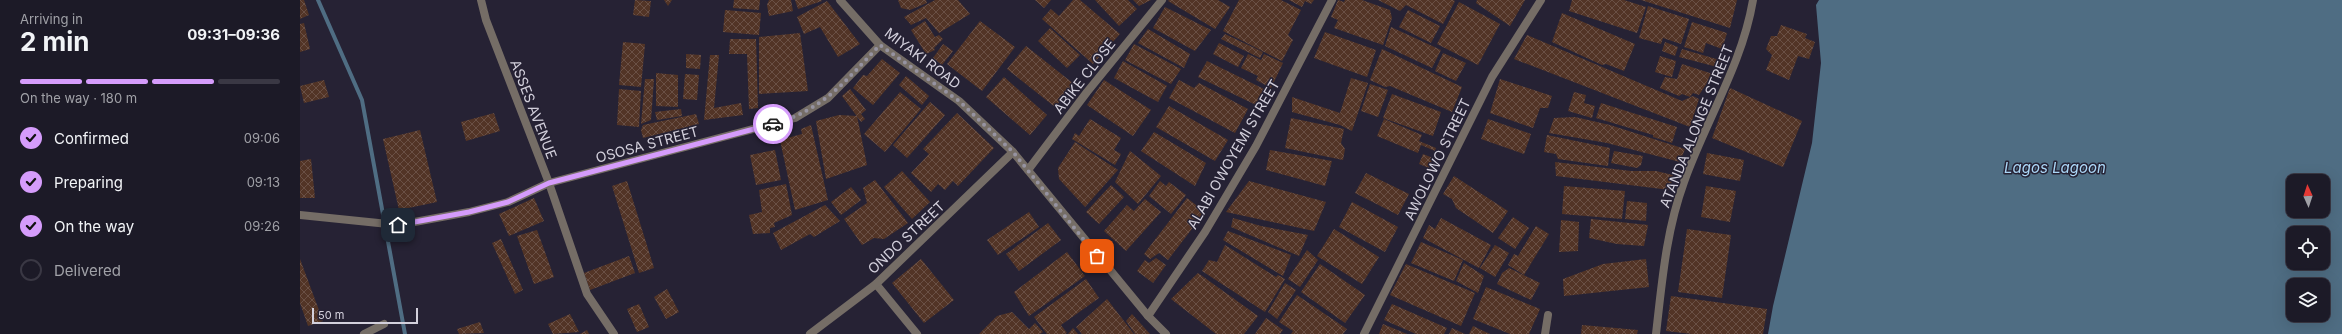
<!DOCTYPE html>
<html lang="en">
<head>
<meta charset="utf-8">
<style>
	:root { --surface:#1c1a27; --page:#292733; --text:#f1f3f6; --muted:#a0a1a7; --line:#3a3844; --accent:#d59cfb }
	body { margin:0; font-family:Inter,sans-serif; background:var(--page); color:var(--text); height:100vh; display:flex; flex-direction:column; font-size:15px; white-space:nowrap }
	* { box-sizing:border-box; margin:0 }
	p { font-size:13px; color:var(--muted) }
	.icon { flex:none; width:22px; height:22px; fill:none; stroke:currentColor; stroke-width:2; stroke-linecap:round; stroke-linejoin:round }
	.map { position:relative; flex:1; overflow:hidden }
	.drawer { display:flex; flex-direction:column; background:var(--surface); width:300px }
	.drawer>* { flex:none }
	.needle { width:26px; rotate:357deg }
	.fabs { position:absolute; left:1986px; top:174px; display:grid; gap:8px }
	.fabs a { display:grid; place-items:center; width:44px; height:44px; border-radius:8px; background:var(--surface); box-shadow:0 4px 16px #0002,0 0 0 1px var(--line); font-size:20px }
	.scale { position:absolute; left:12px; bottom:10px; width:106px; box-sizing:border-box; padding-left:4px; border:2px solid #d3d0dc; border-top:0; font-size:11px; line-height:14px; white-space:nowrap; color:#d3d0dc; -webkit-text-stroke:3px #262234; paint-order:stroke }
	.pin { position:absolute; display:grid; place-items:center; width:34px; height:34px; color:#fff; margin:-17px; border-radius:8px; box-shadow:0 2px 6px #0006 }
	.courier { position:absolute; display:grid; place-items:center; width:40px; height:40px; margin:-20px; border:3px solid #d59cfb; border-radius:50%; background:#fff; color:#222; box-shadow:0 1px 5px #0007 }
	.head em { font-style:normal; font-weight:700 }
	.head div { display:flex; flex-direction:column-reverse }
	.head { display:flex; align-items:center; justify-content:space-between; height:68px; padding:0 20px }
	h1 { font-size:26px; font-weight:700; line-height:30px }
	.bar { display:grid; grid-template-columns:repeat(4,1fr); gap:6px 4px; align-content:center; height:48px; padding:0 20px }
	.bar i { height:5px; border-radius:3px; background:var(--line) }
	.bar .active { background:var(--accent) }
	.bar p { grid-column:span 4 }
	ol { padding:0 20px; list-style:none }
	li { display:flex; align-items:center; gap:12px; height:44px }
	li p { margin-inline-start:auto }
	li .icon { padding:4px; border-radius:50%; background:var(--accent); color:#111; stroke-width:4 }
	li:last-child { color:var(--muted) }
	li i { width:22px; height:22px; border:2px solid var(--line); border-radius:50% }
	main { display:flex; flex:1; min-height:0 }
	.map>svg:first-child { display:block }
	.water { fill:#4f6d83; fill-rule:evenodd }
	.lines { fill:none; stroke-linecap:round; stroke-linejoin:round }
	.stream { stroke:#4f6d83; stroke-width:4 }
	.building { fill:url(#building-cross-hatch) }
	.minor { stroke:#756d66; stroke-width:8 }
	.tertiary { stroke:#756d66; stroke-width:8 }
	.done { stroke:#9693a1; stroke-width:4; stroke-dasharray:0 7.2 }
	.route { stroke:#d59cfb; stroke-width:5 }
	.labels { text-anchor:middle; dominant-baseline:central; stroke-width:3; stroke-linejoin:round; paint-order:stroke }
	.street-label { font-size:14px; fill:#d3d0dc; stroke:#262234 }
	.water-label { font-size:15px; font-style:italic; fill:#abd6f6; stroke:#262234 }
</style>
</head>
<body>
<main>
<section class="drawer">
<div class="head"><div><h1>2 min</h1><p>Arriving in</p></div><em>09:31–09:36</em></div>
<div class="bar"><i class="active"></i><i class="active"></i><i class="active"></i><i></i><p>On the way · 180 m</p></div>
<ol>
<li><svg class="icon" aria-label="check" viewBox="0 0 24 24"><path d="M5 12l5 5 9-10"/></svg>Confirmed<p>09:06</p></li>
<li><svg class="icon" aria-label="check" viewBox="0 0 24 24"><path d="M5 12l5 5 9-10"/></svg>Preparing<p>09:13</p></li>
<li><svg class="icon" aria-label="check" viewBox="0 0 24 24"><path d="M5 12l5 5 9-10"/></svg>On the way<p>09:26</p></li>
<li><i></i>Delivered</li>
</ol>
</section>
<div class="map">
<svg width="2042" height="334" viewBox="0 0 2042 334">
	<defs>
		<pattern id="building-cross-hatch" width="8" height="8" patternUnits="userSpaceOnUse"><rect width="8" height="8" fill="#523426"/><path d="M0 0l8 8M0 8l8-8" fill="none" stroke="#6a5045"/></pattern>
	</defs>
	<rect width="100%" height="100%" fill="#262234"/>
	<!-- water -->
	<path class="water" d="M1519,0H2042V334H1468L1473,306L1512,143L1521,63L1516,5ZM1993,181H2023V211H1993ZM1993,233H2023V263H1993ZM1993,285H2023V315H1993Z"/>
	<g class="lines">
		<!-- stream -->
		<polyline class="stream" points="18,0 62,100 105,334"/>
	</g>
	<!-- building -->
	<g class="building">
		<polygon points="0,0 4,0 9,15 0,19"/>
		<polygon points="335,0 351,1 349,17 333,15"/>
		<polygon points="364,0 372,0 368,6"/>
		<polygon points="434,0 460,0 459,10 433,8"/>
		<polygon points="469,0 491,0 493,11 469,16 467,5"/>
		<polygon points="495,0 521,0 522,1 498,9"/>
		<polygon points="598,0 626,0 627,3 610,10 601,8"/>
		<polygon points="635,0 658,0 670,14 639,33 626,18 611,25 604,17"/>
		<polygon points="735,0 751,0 744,8"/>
		<polygon points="773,0 780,0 820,34 793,64 742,19 751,9 759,16"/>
		<polygon points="795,0 828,0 837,9 819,26"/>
		<polygon points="833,0 851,0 839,6"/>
		<polygon points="869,0 918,0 930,7 915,29 868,1"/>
		<polygon points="939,0 981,0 1001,10 988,35 993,40 982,61 923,31"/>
		<polygon points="989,0 1014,0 1011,4 1005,1 1002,7"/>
		<polygon points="1038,0 1044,2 1045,0 1062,0 1090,10 1092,18 1083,45 1034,28 1038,20 1031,17"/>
		<polygon points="1078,0 1153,0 1155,1 1143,24 1106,5 1100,11"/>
		<polygon points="1177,0 1225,0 1210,26 1176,3"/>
		<polygon points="1272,0 1324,0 1346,7 1337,33 1269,11"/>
		<polygon points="1341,0 1437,0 1430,28"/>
		<polygon points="527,1 560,44 538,57 520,27 504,34 497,17"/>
		<polygon points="1159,2 1200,24 1178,65 1137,44"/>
		<polygon points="1348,6 1389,19 1381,44 1363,38 1361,44 1339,38"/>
		<polygon points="865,7 911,30 895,51 853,28"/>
		<polygon points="425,10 461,13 459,35 423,32"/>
		<polygon points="1108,10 1140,26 1131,43 1099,27"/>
		<polygon points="1262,13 1335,44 1324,71 1306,64 1302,65 1252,42"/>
		<polygon points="625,21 635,37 639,35 643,39 634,48 635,50 626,54 611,30"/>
		<polygon points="680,21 715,47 682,91 647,64"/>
		<polygon points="1392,22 1427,33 1422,49 1406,43 1403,53 1384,47"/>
		<polygon points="4,23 10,49 0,52 0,24"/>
		<polygon points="1481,25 1507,34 1505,38 1515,42 1509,59 1498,56 1489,80 1466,70 1472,55 1466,49 1471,36 1477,36"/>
		<polygon points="1091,27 1141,50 1132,68 1085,46"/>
		<polygon points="750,28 780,55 767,68 738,41"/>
		<polygon points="848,29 890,54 884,68 838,43"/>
		<polygon points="1025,32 1076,50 1067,77 1014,58"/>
		<polygon points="500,33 508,91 459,94 459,37"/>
		<polygon points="925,34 963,52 960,58 921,39"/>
		<polygon points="1227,35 1382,101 1393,96 1399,99 1390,127 1214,59"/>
		<polygon points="430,39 456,39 458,108 449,109 447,54 429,54"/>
		<polygon points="323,42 345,44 341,87 319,85"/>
		<polygon points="1365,42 1378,47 1375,56 1362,51"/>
		<polygon points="919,43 944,56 938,67 913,54"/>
		<polygon points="643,44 653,51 642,65 633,58"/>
		<polygon points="834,44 881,69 871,84 825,60"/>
		<polygon points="726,46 774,84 755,107 707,69"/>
		<polygon points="1082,49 1162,87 1152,112 1090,86 1085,87 1070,80"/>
		<polygon points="1382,49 1423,61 1421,68 1379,57"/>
		<polygon points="1143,53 1166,63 1156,81 1135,71"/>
		<polygon points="386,54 401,55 400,69 386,68"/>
		<polygon points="948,54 961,60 964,54 983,63 971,88 956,80 958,76 941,68"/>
		<polygon points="410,55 419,55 414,108 441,103 443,115 404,120"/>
		<polygon points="1360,56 1376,61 1372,77 1355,72"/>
		<polygon points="582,59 600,73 573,105 553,88 563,75 567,76"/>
		<polygon points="823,61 867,86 858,102 814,78"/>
		<polygon points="907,61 964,89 956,105 898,77"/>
		<polygon points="1382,64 1413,74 1399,95 1393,93 1390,97 1382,94 1379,96 1360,88 1365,77 1377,79"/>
		<polygon points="356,73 378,75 378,107 356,106"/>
		<polygon points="385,74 399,75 397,100 383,99"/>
		<polygon points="606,76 629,96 622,105 599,85"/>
		<polygon points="704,77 747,115 730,135 686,97"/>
		<polygon points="1051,78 1068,83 1052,131 1040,125 992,112 992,97 1040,113"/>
		<polygon points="345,79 354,79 351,120 341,124"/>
		<polygon points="1200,79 1252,96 1248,108 1240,108 1233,128 1190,113"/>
		<polygon points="24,80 29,97 4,103 0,86"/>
		<polygon points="804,80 851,110 833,136 787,105"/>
		<polygon points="879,80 894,88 899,83 948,109 935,133 869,98"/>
		<polygon points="1070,84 1088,90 1078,117 1061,111"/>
		<polygon points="1430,88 1502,121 1483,167 1412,138"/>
		<polygon points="319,89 341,91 339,127 317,125"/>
		<polygon points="550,89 566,110 561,114 565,119 561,122 542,96"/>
		<polygon points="600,92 621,109 585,152 564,134"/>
		<polygon points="1274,92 1286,95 1284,103 1295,106 1292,118 1268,111"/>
		<polygon points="1092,94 1141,112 1133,136 1083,118"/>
		<polygon points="630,102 645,115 607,158 593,145"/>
		<polygon points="1301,103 1377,127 1372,143 1353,137 1353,135 1296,118"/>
		<polygon points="869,106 928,140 915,161 856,127"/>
		<polygon points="381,109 382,116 357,120 355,112"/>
		<polygon points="194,113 200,131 166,141 161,122"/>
		<polygon points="657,113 694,148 658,186 653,181 645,190 638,184 631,192 611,173 629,154 623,149"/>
		<polygon points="396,114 399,124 343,138 341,130 343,125"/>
		<polygon points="539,115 557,116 567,165 526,179 516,121"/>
		<polygon points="1275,117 1310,125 1385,149 1380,162 1307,143 1249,133 1254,118"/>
		<polygon points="991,118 1044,129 1041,143 1045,149 1043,160 985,148"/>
		<polygon points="790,119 821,138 814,150 821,154 815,165 772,139 775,133 779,136"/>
		<polygon points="1084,119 1122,135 1119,141 1136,148 1135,151 1121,145 1118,153 1077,136"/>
		<polygon points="1188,119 1231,134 1224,154 1181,139"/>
		<polygon points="511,125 528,200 495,210 480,140 502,134 501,129"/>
		<polygon points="120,130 137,202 99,210 83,139"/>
		<polygon points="854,132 906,163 895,186 841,151"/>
		<polygon points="1247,135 1310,148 1308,166 1258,159 1256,154 1244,152"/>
		<polygon points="775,142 818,170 785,207 759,179 758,168"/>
		<polygon points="475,150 481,180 456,185 450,155"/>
		<polygon points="970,150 1032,161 1025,186 966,170"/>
		<polygon points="830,151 861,176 838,204 815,182"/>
		<polygon points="1314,151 1343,156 1341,165 1337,168 1311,163"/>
		<polygon points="1407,153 1444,160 1440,181 1403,174"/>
		<polygon points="1123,154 1133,158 1129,168 1119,164"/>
		<polygon points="11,159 15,198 0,198 0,161"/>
		<polygon points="1255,162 1331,171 1356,171 1373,175 1370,190 1256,176"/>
		<polygon points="602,171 630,202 612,219 584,187"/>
		<polygon points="1066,173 1109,194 1098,215 1055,193"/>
		<polygon points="1154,176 1208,211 1193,233 1156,208 1152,199 1143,194"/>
		<polygon points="575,180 608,223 584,239 574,238 562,245 544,219 567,203 563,188"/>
		<polygon points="327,181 354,268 339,273 312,186"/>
		<polygon points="860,181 866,186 869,182 886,195 871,214 849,196"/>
		<polygon points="949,181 1026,202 1014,231 926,212"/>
		<polygon points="486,184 492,215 474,223 475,227 470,228 470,233 453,234 449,215 462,212 459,190"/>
		<polygon points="811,185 824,197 799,224 786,212"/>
		<polygon points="1264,186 1325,191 1322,219 1262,214"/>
		<polygon points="1406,186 1436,191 1430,222 1401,217"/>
		<polygon points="551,187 561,200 541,215 531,202"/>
		<polygon points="234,198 244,221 209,236 199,214"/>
		<polygon points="887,198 905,212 868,260 859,253 850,259 844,254"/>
		<polygon points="845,199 861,212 826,251 804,231 827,205 834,211"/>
		<polygon points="1327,201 1347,203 1346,221 1325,219"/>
		<polygon points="1052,202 1098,227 1085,252 1039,227"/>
		<polygon points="525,205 540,221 514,237 510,234 481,250 473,233"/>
		<polygon points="729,212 739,227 698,255 687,240"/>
		<polygon points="1213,217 1229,228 1215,249 1198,238"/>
		<polygon points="933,218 961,226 1008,235 999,256 931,227"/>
		<polygon points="1141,218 1191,245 1179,268 1123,238 1129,225 1135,229"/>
		<polygon points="1291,219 1348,225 1344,246 1317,244 1289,238"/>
		<polygon points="1261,220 1279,222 1278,251 1259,252"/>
		<polygon points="748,223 761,240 719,271 706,254"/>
		<polygon points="1236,226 1249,234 1224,275 1208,265 1214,254 1218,256"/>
		<polygon points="1034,229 1079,257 1062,284 1017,256"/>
		<polygon points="1387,229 1431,235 1422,298 1378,292"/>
		<polygon points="237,230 254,277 234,284 217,236"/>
		<polygon points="928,231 991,255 983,276 923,240"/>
		<polygon points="201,239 223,290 215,294 192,243"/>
		<polygon points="1121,242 1163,260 1154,281 1111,263"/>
		<polygon points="925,245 976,277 978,275 985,279 965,312 902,271 909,260 917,262"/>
		<polygon points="1195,245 1209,253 1195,277 1180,268"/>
		<polygon points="1007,250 1018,260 1000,287 988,279"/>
		<polygon points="767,252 785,276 729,316 714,292"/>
		<polygon points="329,256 335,273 290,290 284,273"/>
		<polygon points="856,258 866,265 853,283 837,271 845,260 849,263"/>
		<polygon points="0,259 23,321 8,326 0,303"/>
		<polygon points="621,259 654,300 624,323 592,283"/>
		<polygon points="1346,259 1349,287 1264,296 1263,279 1303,264"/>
		<polygon points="1164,263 1184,276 1178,293 1156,281"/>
		<polygon points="1020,264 1065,295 1045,323 1001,292"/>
		<polygon points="1106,264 1175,293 1161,326 1090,295"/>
		<polygon points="1209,268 1240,283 1231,300 1197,284 1202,273"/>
		<polygon points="898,273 958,316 944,334 916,334 871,299"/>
		<polygon points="786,279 799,298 761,325 767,333 765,334 747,334 734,317"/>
		<polygon points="985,283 996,290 977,319 968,312"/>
		<polygon points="1186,287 1240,309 1229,334 1210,334 1173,319"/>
		<polygon points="367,289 379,312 366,319 354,297"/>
		<polygon points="997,295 1047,329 1043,334 991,334 993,331 979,322"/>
		<polygon points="1371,296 1467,309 1463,334 1392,334 1366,331"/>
		<polygon points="807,299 834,334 782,334 776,327"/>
		<polygon points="339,304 349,327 337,332 327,309"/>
		<polygon points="1092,304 1147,328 1144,334 1116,334 1084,320"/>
		<polygon points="712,312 729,329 735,323 743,332 740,334 679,334 697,316"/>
		<polygon points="270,314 279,332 253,334 248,324"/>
		<polygon points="832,314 850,334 835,334 826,321"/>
		<polygon points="966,318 983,330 980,334 955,334"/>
		<polygon points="180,322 184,333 159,334 157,329"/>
		<polygon points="1083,324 1107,334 1079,334"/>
		<polygon points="1282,325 1338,330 1337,334 1281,334"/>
		<polygon points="1173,326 1190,334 1169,334"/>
		<polygon points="773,328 778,334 768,334"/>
		<polygon points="1152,328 1165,334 1149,334"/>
		<polygon points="287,330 289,334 280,334"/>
	</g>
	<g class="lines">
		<!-- minor -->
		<g class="minor">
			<polyline points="181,0 186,20 249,183 287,294 314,334"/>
			<polyline points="728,170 787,92 862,0"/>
			<polyline points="0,215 98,225 169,212 208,202 249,183 495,118 528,98 580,45"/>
			<polyline points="576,284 617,334"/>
			<polyline points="848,316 905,232 956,146 1032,0"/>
			<polyline points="64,334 84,324"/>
			<polyline points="510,334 576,284 713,152"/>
			<polyline points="1064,334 1192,77 1241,0"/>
			<polyline points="1245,334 1248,315"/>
			<path d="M1356,334C1362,282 1366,231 1384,182C1406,120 1442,65 1453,0"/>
		</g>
		<!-- tertiary -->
		<polyline class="tertiary" points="540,0 580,45 659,101 713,152 848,316 866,334"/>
	</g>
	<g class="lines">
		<!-- done -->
		<path class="done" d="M473,124C524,110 545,81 580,45L659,101L713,152L797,256"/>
		<!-- route -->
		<polyline class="route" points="98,225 169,212 208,202 249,183 473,124"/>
	</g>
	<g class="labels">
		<!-- street labels -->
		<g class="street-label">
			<text transform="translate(623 58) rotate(37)">MIYAKI ROAD</text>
			<text transform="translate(784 76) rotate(-52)">ABIKE CLOSE</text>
			<text transform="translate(234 109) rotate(69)">ASSES AVENUE</text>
			<text transform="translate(1396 126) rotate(-68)">ATANDA ALONGE STREET</text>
			<text transform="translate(347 144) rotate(-15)">OSOSA STREET</text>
			<text transform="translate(933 154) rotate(-60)">ALABI OWOYEMI STREET</text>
			<text transform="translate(1137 159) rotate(-64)">AWOLOWO STREET</text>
			<text transform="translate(606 237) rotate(-43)">ONDO STREET</text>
		</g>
		<!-- water labels -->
		<g class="water-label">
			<text x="1755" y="167">Lagos Lagoon</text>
		</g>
	</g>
</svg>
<div class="fabs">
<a><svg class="needle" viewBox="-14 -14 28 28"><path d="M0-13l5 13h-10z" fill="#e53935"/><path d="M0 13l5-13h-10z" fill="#a0a1a7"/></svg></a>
<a><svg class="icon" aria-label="locate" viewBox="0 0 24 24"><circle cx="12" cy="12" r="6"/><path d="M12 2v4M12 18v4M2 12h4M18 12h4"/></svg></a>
<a><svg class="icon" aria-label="layers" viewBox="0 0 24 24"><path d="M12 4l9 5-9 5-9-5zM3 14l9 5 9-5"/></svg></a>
</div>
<div class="scale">50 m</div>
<div class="pin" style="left:797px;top:256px;background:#ea580c"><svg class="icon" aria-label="bag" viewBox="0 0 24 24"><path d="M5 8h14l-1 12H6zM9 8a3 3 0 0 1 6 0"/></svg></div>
<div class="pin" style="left:98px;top:225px;background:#1f2937"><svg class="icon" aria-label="home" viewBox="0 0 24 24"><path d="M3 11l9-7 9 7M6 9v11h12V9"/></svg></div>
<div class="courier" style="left:473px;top:124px"><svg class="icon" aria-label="car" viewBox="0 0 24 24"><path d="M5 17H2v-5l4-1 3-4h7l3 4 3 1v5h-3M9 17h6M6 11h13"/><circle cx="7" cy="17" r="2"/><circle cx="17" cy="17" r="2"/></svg></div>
</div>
</main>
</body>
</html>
